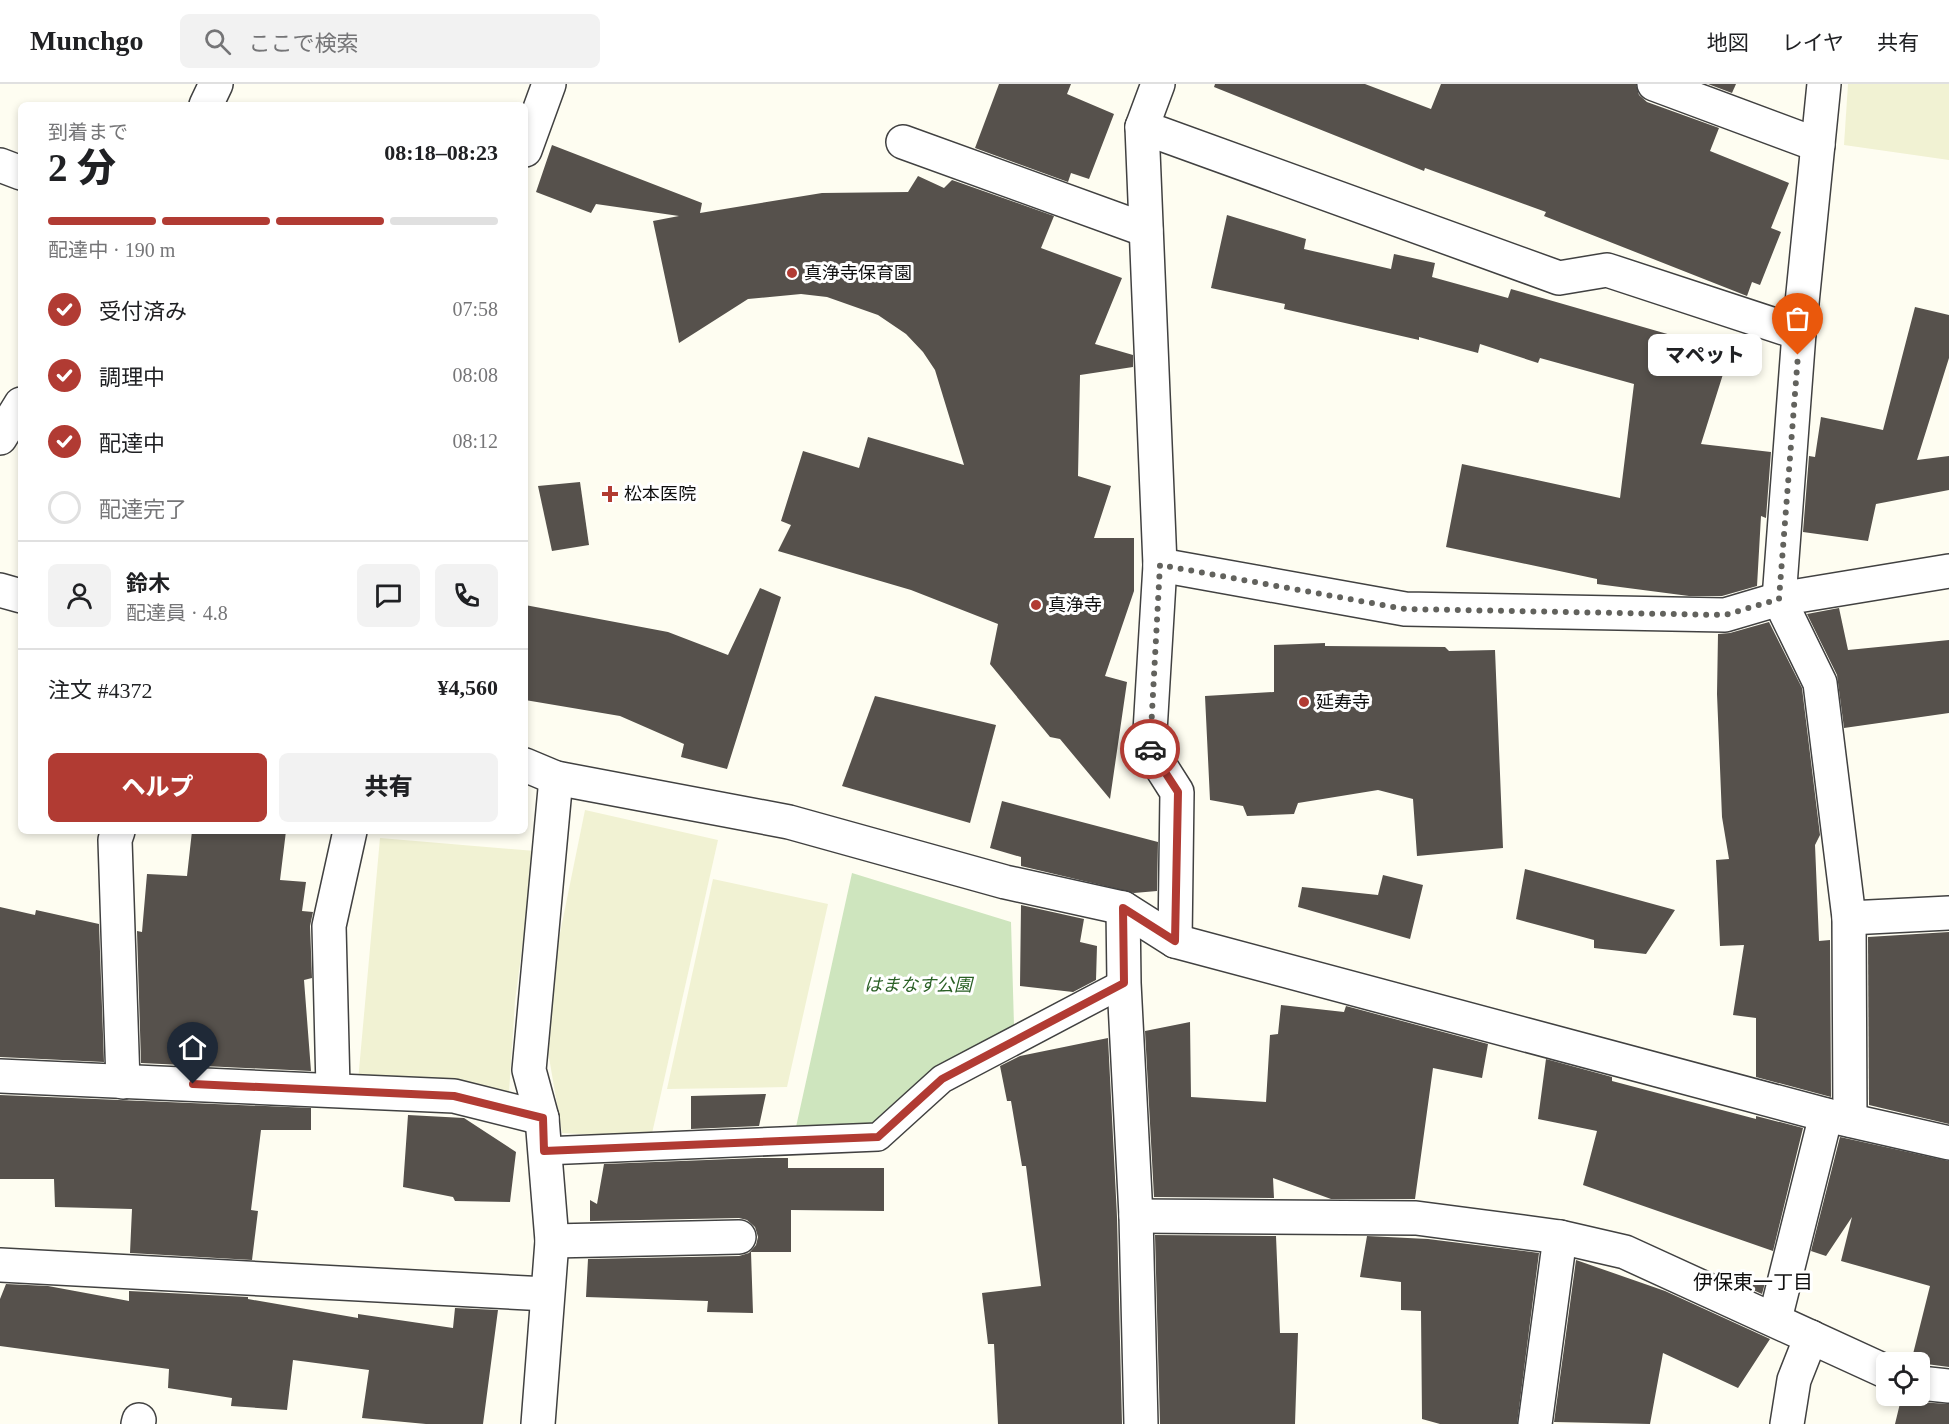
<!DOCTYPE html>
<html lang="ja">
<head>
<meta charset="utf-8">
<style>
	:root { --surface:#fff; --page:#f2f2f2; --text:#202124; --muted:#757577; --line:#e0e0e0; --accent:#b13b33 }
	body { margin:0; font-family:"Times New Roman","Noto Sans JP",serif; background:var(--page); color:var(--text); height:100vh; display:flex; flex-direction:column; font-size:22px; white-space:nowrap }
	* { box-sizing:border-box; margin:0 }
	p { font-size:20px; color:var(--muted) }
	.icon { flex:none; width:33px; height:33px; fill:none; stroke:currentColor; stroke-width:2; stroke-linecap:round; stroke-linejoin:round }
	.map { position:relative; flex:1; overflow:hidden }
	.drawer { position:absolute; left:18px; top:18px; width:510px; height:732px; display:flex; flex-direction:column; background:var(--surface); border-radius:9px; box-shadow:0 3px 9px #0003 }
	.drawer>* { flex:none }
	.tools { position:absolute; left:1876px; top:1268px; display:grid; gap:12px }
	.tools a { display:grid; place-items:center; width:54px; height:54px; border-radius:9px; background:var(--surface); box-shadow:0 3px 9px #0003; font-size:30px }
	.pin { position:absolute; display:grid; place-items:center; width:51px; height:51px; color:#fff; margin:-62px -26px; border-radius:50% 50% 50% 0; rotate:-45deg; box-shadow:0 0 6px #0007 }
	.pin .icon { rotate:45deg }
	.courier { position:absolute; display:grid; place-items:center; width:60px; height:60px; margin:-30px; border:4px solid #b13b33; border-radius:50%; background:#fff; color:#222; box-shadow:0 2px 8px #0007 }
	.bubble { position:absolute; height:42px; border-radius:9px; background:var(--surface); box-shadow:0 3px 9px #0003; font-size:20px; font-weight:800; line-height:42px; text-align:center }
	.overview em { font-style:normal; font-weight:800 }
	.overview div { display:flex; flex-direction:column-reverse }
	.overview { display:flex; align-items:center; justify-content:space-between; height:102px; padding:0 30px }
	h1 { font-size:39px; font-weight:800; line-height:45px }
	.bar { display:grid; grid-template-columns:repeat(4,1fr); gap:9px 6px; align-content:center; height:72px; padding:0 30px }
	.bar i { height:8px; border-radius:4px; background:var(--line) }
	.bar .active { background:var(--accent) }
	.bar p { grid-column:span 4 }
	.line { display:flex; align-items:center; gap:15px; padding:0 30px; border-top:2px solid var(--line) }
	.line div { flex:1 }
	.round { display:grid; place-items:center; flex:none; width:63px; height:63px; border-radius:9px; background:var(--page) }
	ol { padding:0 30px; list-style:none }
	li { display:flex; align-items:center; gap:18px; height:66px }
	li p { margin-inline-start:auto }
	li .icon { padding:6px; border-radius:50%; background:var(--accent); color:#fff; stroke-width:4 }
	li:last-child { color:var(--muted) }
	li i { width:33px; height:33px; border:3px solid var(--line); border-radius:50% }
	.button { display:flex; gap:12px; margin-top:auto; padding:12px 30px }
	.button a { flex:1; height:69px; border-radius:9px; background:var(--accent); color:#fff; font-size:24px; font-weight:800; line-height:69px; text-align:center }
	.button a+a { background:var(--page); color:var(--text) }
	header { display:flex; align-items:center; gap:36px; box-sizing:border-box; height:84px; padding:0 30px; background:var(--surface); border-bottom:2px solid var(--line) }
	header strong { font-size:28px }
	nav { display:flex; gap:33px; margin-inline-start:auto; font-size:21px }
	.search { width:420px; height:54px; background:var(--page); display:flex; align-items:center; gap:15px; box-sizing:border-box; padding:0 21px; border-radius:9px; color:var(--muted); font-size:22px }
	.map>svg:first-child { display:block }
	.farmland { fill:#f1f2d3 }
	.green { fill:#cee5be }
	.building { fill:#56514c }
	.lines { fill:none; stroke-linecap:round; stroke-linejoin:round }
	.service-casing { stroke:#414141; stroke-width:30 }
	.minor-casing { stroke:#414141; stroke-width:36 }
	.service { stroke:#fff; stroke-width:27 }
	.minor { stroke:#fff; stroke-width:33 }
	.done { stroke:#62625d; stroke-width:6; stroke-dasharray:0 10.8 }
	.route { stroke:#b13b33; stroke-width:8 }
	.poi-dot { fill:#b13b33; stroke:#fff; stroke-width:2 }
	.labels { text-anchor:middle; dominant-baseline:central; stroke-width:6; stroke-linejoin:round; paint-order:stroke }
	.poi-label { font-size:18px; fill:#0e0e0e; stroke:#fff; text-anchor:start }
	.park-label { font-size:18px; font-style:italic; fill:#2a6025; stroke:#fff }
	.neighbourhood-label { font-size:20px; fill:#0e0e0e; stroke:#fff }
</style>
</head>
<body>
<header>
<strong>Munchgo</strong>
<div class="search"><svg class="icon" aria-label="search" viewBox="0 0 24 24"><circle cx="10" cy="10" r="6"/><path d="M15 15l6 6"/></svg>ここで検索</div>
<nav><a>地図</a><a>レイヤ</a><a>共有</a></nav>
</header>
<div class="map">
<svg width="1949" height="1340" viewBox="0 0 1949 1340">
	<rect width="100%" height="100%" fill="#fefdf1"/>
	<!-- farmland -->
	<g class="farmland">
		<polygon points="1848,0 1949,0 1949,76 1844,61"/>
		<polygon points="585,726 718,756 651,1054 562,1049 546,956 546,918"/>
		<polygon points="380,754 535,767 515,917 509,1009 358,997"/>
		<polygon points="713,795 828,820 787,1003 667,1005"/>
	</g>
	<!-- green -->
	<polygon class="green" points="852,789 1011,838 1014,941 927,999 868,1048 794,1052"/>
	<!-- building -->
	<g class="building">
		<polygon points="999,0 1071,0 1067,10 1114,30 1089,95 1071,89 1068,98 975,64"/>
		<polygon points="1215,0 1365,0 1431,25 1441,0 1636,0 1639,11 1647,18 1719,44 1710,67 1789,99 1771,144 1781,148 1760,201 1752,198 1747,212 1544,132 1546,128 1425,84 1424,87 1214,3"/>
		<polygon points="1708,0 1736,0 1732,9"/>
		<polygon points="552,61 702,119 700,129 822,109 908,108 918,92 944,104 952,96 1054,132 1041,164 1122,194 1095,260 1133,271 1133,283 1080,291 1078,392 1111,402 1094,454 1134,454 1134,507 1105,592 1127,598 1110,715 1060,655 1050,653 990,580 998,540 911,506 778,467 791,441 781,437 803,367 859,384 868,353 964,381 935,286 923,268 906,250 878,231 827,213 801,210 748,215 679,259 653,137 679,132 596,120 591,129 536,108"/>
		<polygon points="1227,131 1306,155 1304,165 1391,185 1394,170 1435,179 1432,193 1508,214 1511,205 1730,268 1701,360 1771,368 1766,434 1761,432 1757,502 1722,512 1689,512 1597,500 1597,495 1446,463 1462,380 1620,414 1634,300 1540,274 1538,279 1480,260 1478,269 1419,253 1419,256 1284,225 1285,220 1211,204"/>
		<polygon points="1915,223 1949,231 1949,274 1917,376 1949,372 1949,406 1876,420 1868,457 1803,448 1809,372 1815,373 1821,333 1883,346"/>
		<polygon points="580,398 589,461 552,467 538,402"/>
		<polygon points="760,504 781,513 727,685 681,673 684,660 620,632 525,616 525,521 668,548 728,571"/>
		<polygon points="1839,524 1848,566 1949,556 1949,629 1844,644 1837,591 1807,530"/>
		<polygon points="1769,538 1802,604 1820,751 1815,761 1819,857 1830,856 1831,1013 1756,993 1756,934 1733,931 1744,861 1720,862 1716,776 1729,775 1722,733 1717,610 1718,550 1730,549"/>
		<polygon points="1325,559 1325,562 1445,563 1449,567 1495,566 1503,764 1417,772 1413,715 1378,706 1298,719 1294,730 1247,732 1243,722 1210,716 1205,612 1274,608 1274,561"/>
		<polygon points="875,612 996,641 970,739 842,702"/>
		<polygon points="1002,717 1158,758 1157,807 1134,809 1021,782 1021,773 990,764"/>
		<polygon points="192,747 286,747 280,796 306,798 302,827 313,828 310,842 312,894 304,896 311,987 141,979 137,847 142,848 147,790 187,792"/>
		<polygon points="1525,785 1675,826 1646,870 1594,864 1594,856 1516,835"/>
		<polygon points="1383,791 1423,801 1410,855 1298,823 1302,803 1378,811"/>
		<polygon points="1021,821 1084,835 1080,858 1097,862 1096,896 1073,908 1020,902"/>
		<polygon points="0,823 35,831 36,826 99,840 104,978 0,973"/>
		<polygon points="1949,848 1949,1040 1869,1021 1868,853"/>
		<polygon points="1281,921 1344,928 1346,922 1488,960 1482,994 1433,984 1415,1115 1331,1115 1273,1094 1274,1114 1154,1113 1145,947 1190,938 1191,1013 1266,1018 1270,951 1278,950"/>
		<polygon points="1108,954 1117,1133 1122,1340 998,1340 994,1260 988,1260 982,1209 1041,1202 1026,1082 1022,1082 1011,1017 1007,1017 1000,982 1020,972"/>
		<polygon points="1546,975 1612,993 1612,997 1756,1035 1756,1032 1803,1044 1773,1167 1583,1101 1597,1047 1538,1035"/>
		<polygon points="766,1010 759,1042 691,1045 691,1012"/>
		<polygon points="0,1011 311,1024 311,1046 261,1046 251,1126 258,1127 252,1176 130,1169 132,1125 55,1123 54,1095 0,1095"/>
		<polygon points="408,1031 464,1034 516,1068 510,1118 455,1117 453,1113 403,1103"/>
		<polygon points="1840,1053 1949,1077 1949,1283 1911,1278 1930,1202 1841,1177 1852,1133 1826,1172 1811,1167"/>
		<polygon points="758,1074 788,1074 788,1084 884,1084 884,1127 791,1126 791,1168 751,1168 753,1229 707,1228 708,1217 586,1213 588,1175 739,1172 749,1169 756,1161 758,1153 755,1143 747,1136 739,1134 590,1137 590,1116 597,1120 604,1080"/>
		<polygon points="1155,1151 1276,1152 1280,1249 1298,1249 1295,1340 1160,1340"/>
		<polygon points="1367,1152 1428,1155 1539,1169 1517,1340 1440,1340 1422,1335 1421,1227 1401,1226 1401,1198 1360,1193"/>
		<polygon points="1576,1176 1665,1207 1770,1255 1738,1304 1663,1269 1650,1340 1554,1338"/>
		<polygon points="1722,1192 1765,1199 1762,1210"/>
		<polygon points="6,1200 48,1202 129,1217 129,1207 248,1213 248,1215 358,1234 358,1230 453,1244 455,1224 498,1226 483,1340 426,1340 362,1334 369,1286 293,1276 287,1326 231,1322 232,1314 168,1304 169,1285 0,1262 0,1215"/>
		<polygon points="1902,1311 1918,1318 1949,1320 1949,1340 1895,1340"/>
	</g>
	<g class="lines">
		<!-- service casing -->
		<g class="service-casing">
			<polyline id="service" points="544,1067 878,1053 942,995 1124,899"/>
		</g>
		<!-- minor casing -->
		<g class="minor-casing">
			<g id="minor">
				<polyline points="1158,0 1142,43 1160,481 1149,664 1177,708 1175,857"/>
				<polyline points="1654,0 1818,61"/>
				<polyline points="1824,0 1799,249 1779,515 1820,599 1849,834 1850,1036"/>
				<polyline points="206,21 216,0"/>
				<polyline points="1142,43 1559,194 1607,186 1799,249"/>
				<polyline points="903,58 1146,146"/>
				<polyline points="525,66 549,0"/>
				<polyline points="0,81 21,89"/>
				<polyline points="0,354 21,320"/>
				<polyline points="1160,481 1405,525 1725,531 1779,515 1949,487"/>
				<polyline points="0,506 21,512"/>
				<polyline points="525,681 556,694 789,738 1005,798 1123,824 1175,857 1826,1031 1949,1059"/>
				<polyline points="118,747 115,756 123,998"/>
				<polyline points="1123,824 1124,899 1136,1132 1141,1340"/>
				<polyline points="1849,834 1949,829"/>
				<polyline points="0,992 454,1012 542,1034"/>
				<polyline points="333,1004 329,842 350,747"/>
				<polyline points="1136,1132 1416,1134 1560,1153 1625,1168 1887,1288"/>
				<polyline points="552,1157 739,1153"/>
				<polyline points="0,1181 547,1210"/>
				<polyline points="1775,1235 1826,1031"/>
				<polyline points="1920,1299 1949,1302"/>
				<polyline points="138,1340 139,1336"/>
				<polyline points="538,1340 552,1157 542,1034 529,986 556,694"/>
				<polyline points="1535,1340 1560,1153"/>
				<polyline points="1787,1340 1794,1296 1811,1253"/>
			</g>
		</g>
		<!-- service -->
		<use href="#service" class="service"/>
		<!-- minor -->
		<use href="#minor" class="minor"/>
	</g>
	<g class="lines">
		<!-- done -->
		<polyline class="done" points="1150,665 1160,481 1405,525 1725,531 1779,515 1798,271"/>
		<!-- route -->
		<polyline class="route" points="193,1000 454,1012 543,1034 544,1067 878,1053 942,995 1124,899 1123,824 1175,857 1178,708 1150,665"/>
	</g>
	<!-- markers -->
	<g class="poi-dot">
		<circle cx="792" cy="189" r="6"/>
		<path d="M607 401h6v6h6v6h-6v6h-6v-6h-6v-6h6z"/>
		<circle cx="1036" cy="521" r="6"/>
		<circle cx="1304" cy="618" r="6"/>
	</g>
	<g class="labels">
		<!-- poi labels -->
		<g class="poi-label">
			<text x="804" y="189">真浄寺保育園</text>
			<text x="624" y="410">松本医院</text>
			<text x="1048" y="521">真浄寺</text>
			<text x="1316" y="618">延寿寺</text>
		</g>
		<!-- park labels -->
		<g class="park-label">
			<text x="918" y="901">はまなす公園</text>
		</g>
		<!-- neighbourhood labels -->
		<g class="neighbourhood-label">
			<text x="1753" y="1198">伊保東一丁目</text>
		</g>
	</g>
</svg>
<div class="tools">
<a><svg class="icon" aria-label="locate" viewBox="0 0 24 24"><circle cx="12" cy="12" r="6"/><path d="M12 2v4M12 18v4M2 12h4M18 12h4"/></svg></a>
</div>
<div class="pin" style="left:1798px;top:271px;background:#ea580c"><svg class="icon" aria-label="bag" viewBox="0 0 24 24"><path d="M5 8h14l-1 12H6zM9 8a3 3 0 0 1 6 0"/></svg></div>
<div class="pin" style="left:193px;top:1000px;background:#1f2937"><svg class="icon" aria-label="home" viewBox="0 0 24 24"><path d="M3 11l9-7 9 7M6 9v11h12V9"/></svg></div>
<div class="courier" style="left:1150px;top:665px"><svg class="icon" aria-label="car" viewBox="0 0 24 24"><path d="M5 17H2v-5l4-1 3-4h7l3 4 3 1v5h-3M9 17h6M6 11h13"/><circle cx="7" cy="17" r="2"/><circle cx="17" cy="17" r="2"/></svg></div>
<div class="bubble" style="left:1648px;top:250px;width:114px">マペット</div>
<section class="drawer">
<div class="overview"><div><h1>2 分</h1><p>到着まで</p></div><em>08:18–08:23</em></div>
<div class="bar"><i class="active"></i><i class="active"></i><i class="active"></i><i></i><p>配達中 · 190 m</p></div>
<ol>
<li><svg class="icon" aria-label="check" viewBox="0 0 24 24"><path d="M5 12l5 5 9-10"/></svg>受付済み<p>07:58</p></li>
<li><svg class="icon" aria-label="check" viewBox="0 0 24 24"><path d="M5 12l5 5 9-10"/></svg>調理中<p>08:08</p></li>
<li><svg class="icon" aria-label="check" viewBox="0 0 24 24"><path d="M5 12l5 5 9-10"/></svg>配達中<p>08:12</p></li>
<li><i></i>配達完了</li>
</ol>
<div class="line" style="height:108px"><a class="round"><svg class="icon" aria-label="person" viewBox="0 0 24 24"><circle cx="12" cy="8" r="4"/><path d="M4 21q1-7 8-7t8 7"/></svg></a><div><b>鈴木</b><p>配達員 · 4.8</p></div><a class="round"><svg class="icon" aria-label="chat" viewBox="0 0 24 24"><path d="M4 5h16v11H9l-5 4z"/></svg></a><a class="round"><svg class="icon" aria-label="phone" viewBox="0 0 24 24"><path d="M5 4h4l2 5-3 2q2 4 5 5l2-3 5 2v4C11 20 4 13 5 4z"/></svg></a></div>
<div class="line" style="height:78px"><div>注文 #4372</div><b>¥4,560</b></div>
<div class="button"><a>ヘルプ</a><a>共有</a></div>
</section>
</div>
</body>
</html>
